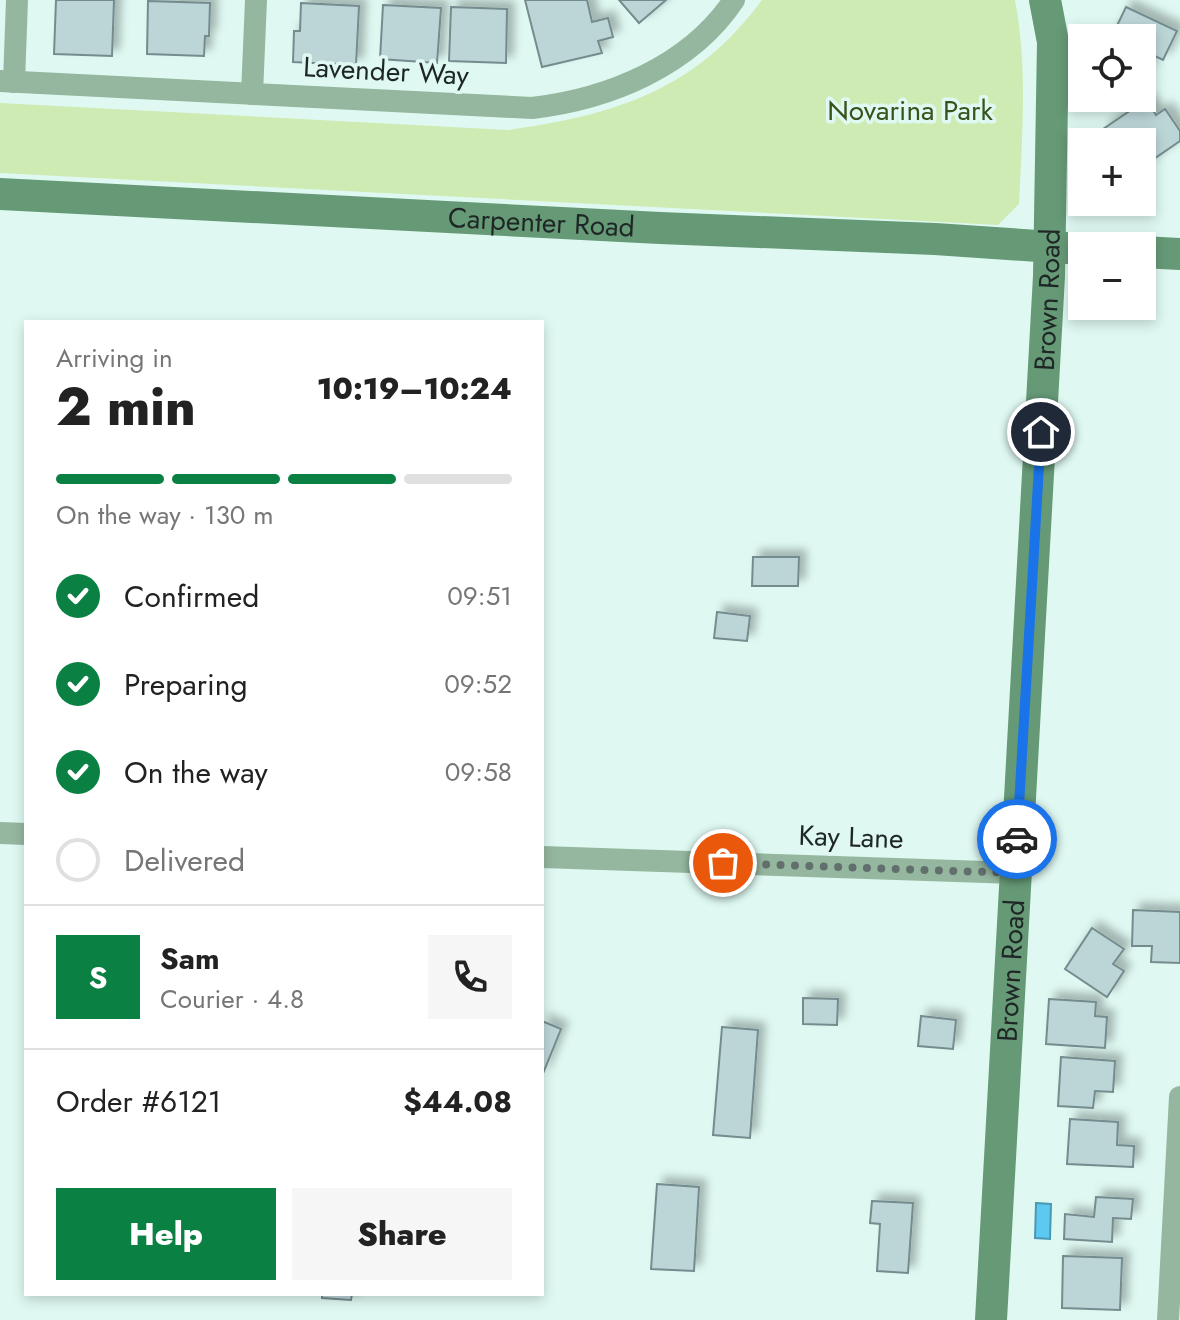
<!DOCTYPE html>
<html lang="en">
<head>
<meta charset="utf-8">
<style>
	:root { --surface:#fff; --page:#f6f6f6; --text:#222; --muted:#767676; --line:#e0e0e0; --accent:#0b8043 }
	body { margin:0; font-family:Jost,sans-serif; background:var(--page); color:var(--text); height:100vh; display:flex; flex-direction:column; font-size:30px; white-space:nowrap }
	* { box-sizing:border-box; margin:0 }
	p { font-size:26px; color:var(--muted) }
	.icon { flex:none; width:44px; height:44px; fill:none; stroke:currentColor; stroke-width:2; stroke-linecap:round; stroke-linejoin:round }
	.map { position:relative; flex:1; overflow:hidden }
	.sheet { position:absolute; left:24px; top:320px; width:520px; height:976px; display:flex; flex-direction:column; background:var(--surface); border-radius:0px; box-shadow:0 4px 12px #0003 }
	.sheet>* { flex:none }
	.tools { position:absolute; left:1068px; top:24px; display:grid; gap:16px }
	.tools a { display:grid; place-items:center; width:88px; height:88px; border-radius:0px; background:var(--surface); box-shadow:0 4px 12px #0003; font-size:40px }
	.pin { position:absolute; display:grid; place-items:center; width:68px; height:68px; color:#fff; margin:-34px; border:4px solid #fff; border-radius:50%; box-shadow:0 2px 8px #0007 }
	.courier { position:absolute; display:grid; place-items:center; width:80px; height:80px; margin:-40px; border:6px solid #1a73e8; border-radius:50%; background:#fff; color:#222; box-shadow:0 2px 10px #0007 }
	.summary em { font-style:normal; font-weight:800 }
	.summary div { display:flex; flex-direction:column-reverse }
	.summary { display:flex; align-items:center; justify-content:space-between; height:136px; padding:0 32px }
	h1 { font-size:52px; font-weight:800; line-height:60px }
	.bar { display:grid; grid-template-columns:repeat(4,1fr); gap:12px 8px; align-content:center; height:96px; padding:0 32px }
	.bar i { height:10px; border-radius:6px; background:var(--line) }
	.bar .active { background:var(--accent) }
	.bar p { grid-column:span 4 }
	.line { display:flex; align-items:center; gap:20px; padding:0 32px; border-top:2px solid var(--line) }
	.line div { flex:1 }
	.round { display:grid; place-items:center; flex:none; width:84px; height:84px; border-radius:0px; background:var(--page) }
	ol { padding:0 32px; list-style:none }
	li { display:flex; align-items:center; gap:24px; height:88px }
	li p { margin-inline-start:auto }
	li .icon { padding:8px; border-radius:50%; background:var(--accent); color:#fff; stroke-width:4 }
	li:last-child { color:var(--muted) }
	li i { width:44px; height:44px; border:4px solid var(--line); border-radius:50% }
	.cta { display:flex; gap:16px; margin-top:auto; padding:16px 32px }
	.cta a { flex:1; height:92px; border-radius:0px; background:var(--accent); color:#fff; font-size:32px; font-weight:800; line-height:92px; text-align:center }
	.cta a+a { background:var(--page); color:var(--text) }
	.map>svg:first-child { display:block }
	.green { fill:#ceebb4 }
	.water { fill:#5dc8f0; stroke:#4a98b3; stroke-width:2 }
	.building { fill:#bcd6d8; stroke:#748c8e; stroke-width:2; filter:url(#shadow) }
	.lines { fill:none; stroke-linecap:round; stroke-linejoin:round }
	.street { stroke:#95b79f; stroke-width:22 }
	.secondary { stroke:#669a77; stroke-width:32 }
	.done { stroke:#62706d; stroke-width:8; stroke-dasharray:0 14.4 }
	.route { stroke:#1a73e8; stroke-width:10 }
	.labels { text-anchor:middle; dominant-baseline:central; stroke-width:7; stroke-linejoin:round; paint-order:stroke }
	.street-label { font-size:28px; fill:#1e2725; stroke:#dff9f2 }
	.park-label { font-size:28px; fill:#39521b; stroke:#dff9f2 }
</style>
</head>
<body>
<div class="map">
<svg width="1180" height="1320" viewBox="0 0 1180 1320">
	<defs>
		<filter id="shadow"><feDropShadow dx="7" dy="-7" stdDeviation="4" flood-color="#0004"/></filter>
	</defs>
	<rect width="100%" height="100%" fill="#dff9f2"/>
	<!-- green -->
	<path class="green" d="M762,0H1015C1028,68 1022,136 1019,204L998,225L0,173V103L508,130C614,115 695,91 762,0Z"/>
	<!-- water -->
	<polygon class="water" points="1036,1203 1051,1204 1050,1239 1035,1238"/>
	<!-- building -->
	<g class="building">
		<polygon points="56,0 114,0 112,56 54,54"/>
		<polygon points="525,0 587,0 592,22 608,18 613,37 598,41 602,53 542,67"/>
		<polygon points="619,0 666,0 639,23"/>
		<polygon points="148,1 210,3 209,36 205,36 204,56 147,54"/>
		<polygon points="301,3 359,6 356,65 293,62 294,31 300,31"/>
		<polygon points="383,5 441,8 437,63 380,59"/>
		<polygon points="451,7 507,9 506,63 449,61"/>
		<polygon points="1126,7 1177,31 1163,60 1153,55 1144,75 1142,38 1111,38"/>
		<polygon points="1146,100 1156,115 1165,109 1180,131 1180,141 1142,167 1142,142 1111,142 1103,129"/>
		<polygon points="753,557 799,557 798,586 752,586"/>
		<polygon points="717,612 750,616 747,641 714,638"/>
		<polygon points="1133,910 1180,912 1180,963 1151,962 1152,946 1132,946"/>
		<polygon points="1092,928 1124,949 1113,964 1124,971 1107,997 1065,969"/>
		<polygon points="803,998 838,999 837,1025 803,1024"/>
		<polygon points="1049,999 1096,1002 1095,1016 1107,1017 1105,1048 1046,1044"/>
		<polygon points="921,1016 956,1020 953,1049 918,1046"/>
		<polygon points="542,1021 561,1029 542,1076"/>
		<polygon points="722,1027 758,1030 750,1138 713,1135"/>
		<polygon points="1061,1057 1115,1061 1113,1092 1095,1091 1093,1108 1058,1106"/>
		<polygon points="1070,1119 1118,1122 1117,1145 1134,1146 1133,1167 1067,1164"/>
		<polygon points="657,1184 699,1187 694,1271 651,1269"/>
		<polygon points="1096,1197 1133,1199 1131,1219 1113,1218 1112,1242 1064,1239 1065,1214 1094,1217"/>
		<polygon points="872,1201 913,1203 908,1273 877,1271 880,1224 870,1223"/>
		<polygon points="1063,1256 1122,1258 1120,1310 1062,1308"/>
		<polygon points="322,1294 352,1294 351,1300 322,1298"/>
	</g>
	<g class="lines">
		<!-- street -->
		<g class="street">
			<path d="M0,81L532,108C609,99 690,66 734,0"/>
			<polyline points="14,82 17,0"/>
			<polyline points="252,94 256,0"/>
			<polyline points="0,833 26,834"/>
			<polyline points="542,857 1015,873"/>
			<polyline points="1168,1320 1180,1097"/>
		</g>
		<!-- secondary -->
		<g class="secondary">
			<path id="s1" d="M0,194L660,228L935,239L1082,249"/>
			<polyline points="1142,252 1180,254"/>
			<path id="s2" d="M991,1320L1049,276L1053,42L1045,0"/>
		</g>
	</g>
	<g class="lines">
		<!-- done -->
		<polyline class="done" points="723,863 1015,873 1017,839"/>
		<!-- route -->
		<polyline class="route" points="1017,839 1041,432"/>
	</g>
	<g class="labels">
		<!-- street labels -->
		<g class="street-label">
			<text transform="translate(386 71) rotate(3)">Lavender Way</text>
			<text stroke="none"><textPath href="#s1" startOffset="542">Carpenter Road</textPath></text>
			<text stroke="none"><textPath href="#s2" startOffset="1022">Brown Road</textPath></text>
			<text transform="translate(851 837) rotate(2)">Kay Lane</text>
			<text stroke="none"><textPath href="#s2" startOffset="350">Brown Road</textPath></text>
		</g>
		<!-- park labels -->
		<g class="park-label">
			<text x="910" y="110">Novarina Park</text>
		</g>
	</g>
</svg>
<div class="tools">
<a><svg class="icon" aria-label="locate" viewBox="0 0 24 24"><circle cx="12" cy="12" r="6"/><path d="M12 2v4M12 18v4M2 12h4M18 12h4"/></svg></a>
<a>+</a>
<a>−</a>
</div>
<div class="pin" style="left:723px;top:863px;background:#ea580c"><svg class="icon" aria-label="bag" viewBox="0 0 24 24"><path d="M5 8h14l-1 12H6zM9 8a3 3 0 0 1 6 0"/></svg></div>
<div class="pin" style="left:1041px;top:432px;background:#1f2937"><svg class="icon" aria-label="home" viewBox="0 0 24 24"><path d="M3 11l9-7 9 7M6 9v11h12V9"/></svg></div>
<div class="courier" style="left:1017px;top:839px"><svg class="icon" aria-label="car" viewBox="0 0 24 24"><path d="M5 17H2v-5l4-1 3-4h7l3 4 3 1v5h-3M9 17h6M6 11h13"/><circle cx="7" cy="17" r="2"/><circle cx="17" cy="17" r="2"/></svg></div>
<section class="sheet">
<div class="summary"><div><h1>2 min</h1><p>Arriving in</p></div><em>10:19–10:24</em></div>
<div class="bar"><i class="active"></i><i class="active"></i><i class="active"></i><i></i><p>On the way · 130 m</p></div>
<ol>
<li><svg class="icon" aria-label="check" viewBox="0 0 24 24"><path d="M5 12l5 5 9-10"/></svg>Confirmed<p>09:51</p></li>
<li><svg class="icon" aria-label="check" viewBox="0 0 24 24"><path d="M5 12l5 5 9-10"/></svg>Preparing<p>09:52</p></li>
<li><svg class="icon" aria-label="check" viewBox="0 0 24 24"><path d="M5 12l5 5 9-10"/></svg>On the way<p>09:58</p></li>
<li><i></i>Delivered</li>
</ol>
<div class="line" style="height:144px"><b class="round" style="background:var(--accent);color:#fff">S</b><div><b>Sam</b><p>Courier · 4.8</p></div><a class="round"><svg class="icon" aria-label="phone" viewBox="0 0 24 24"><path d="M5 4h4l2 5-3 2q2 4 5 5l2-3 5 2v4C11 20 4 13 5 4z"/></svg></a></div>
<div class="line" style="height:104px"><div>Order #6121</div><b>$44.08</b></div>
<div class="cta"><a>Help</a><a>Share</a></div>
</section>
</div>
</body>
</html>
